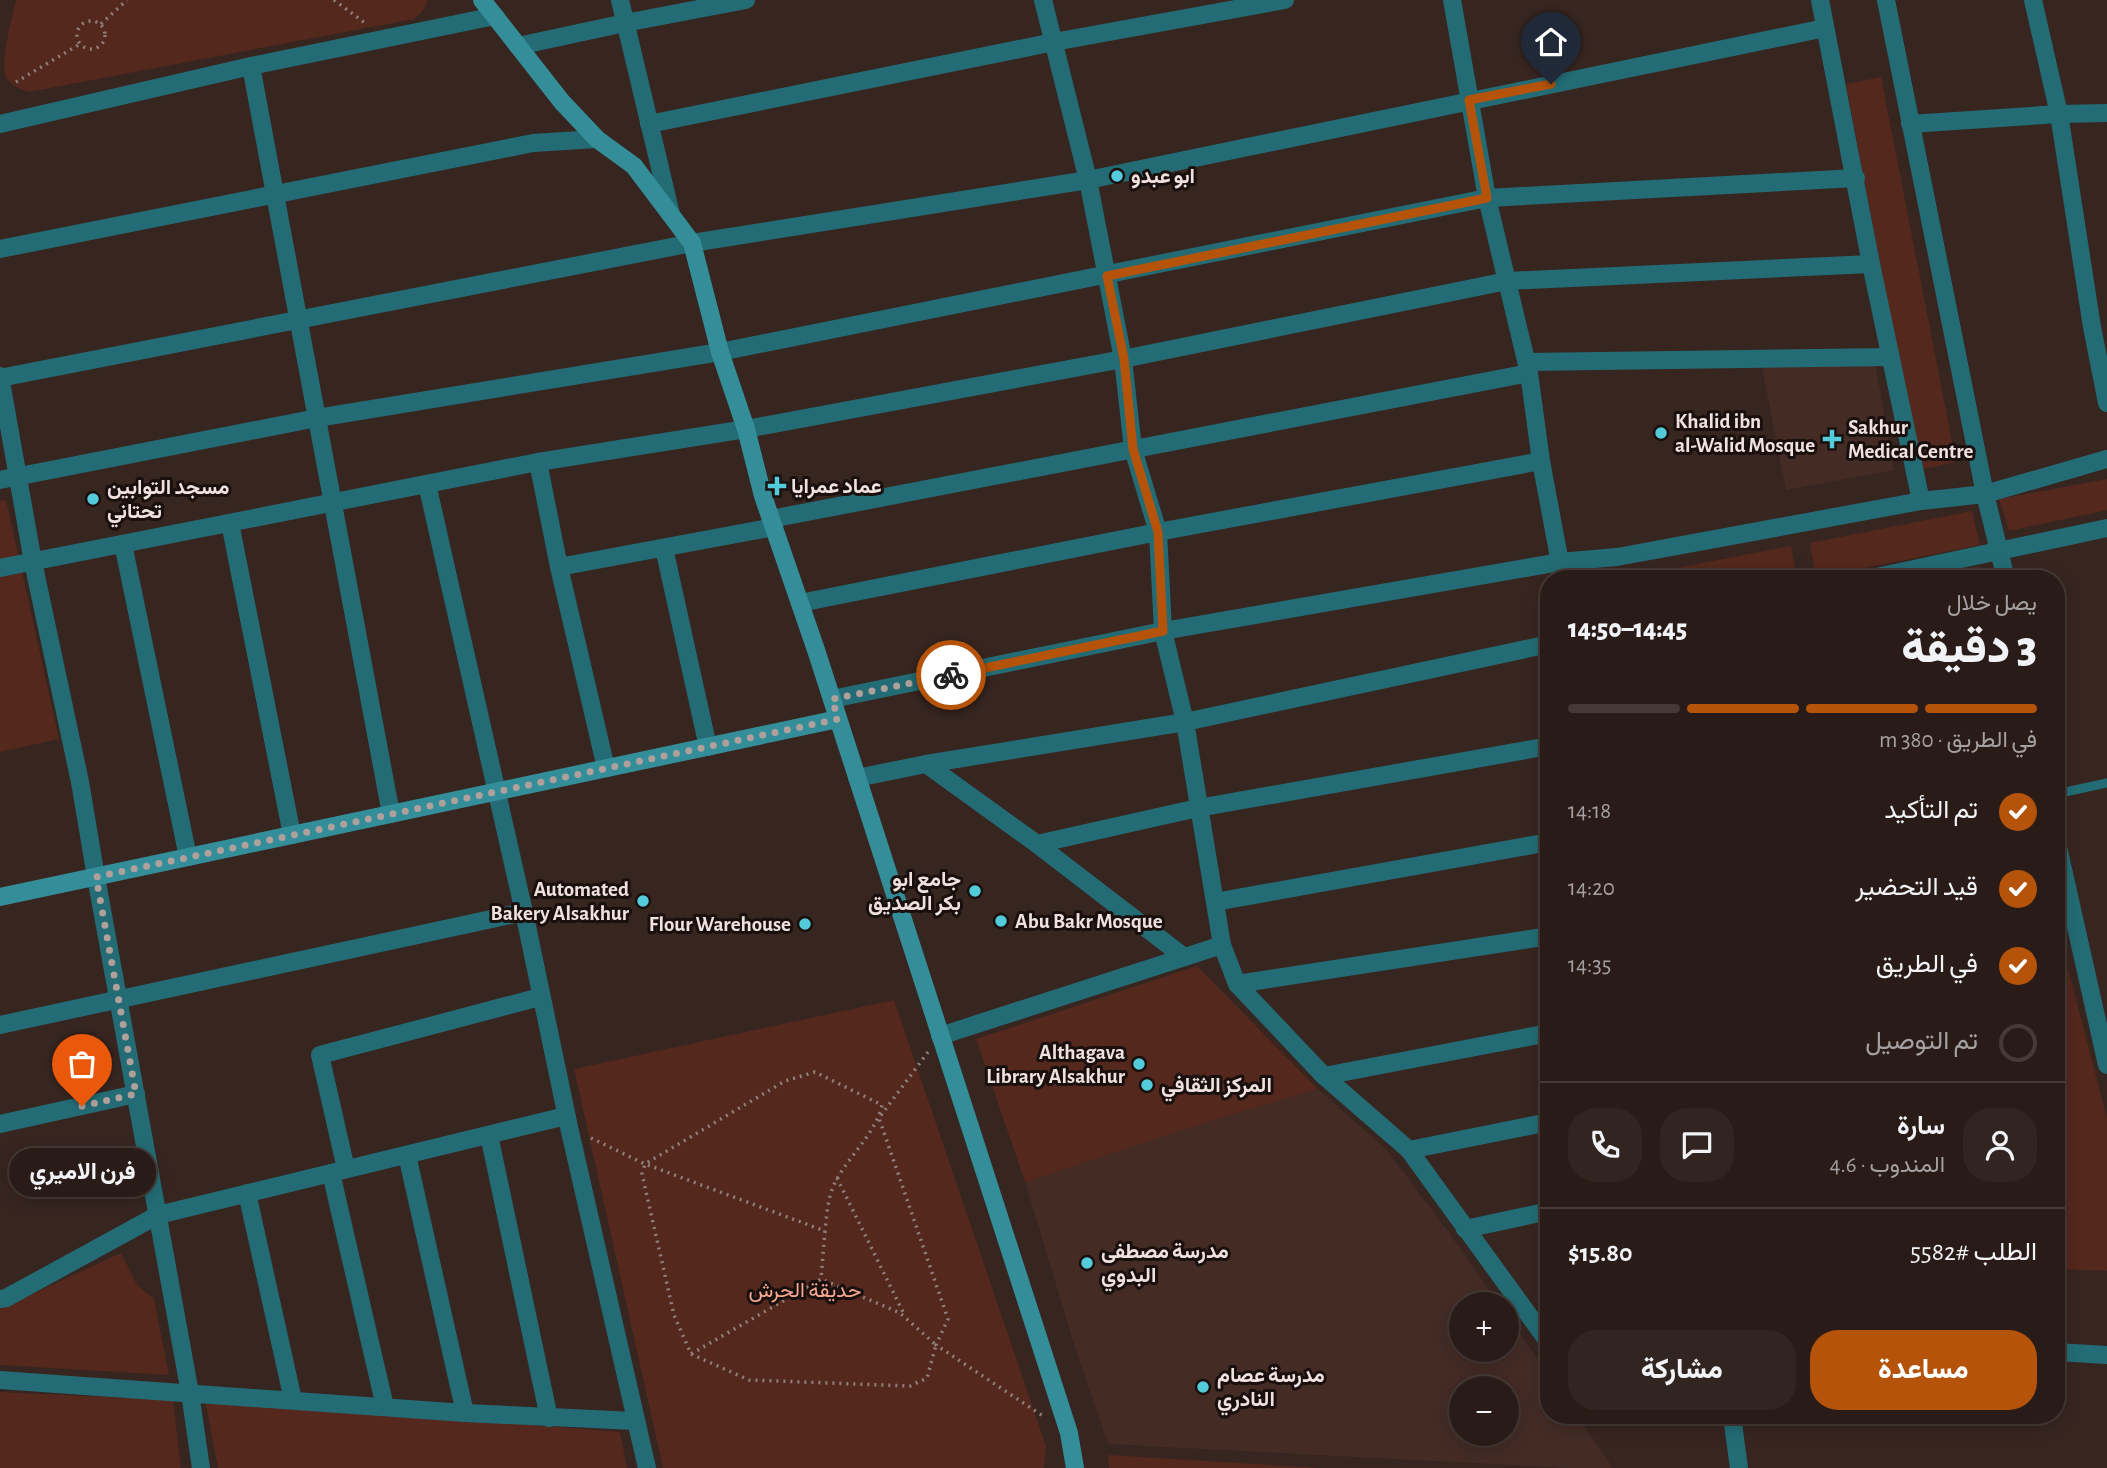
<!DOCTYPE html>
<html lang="ar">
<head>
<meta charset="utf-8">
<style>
	:root { --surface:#291c18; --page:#312521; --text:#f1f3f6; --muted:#a5a1a2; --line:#453a37; --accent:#b45309 }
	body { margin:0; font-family:"Alegreya Sans",Vazirmatn,sans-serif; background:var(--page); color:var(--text); direction:rtl; height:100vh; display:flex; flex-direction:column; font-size:26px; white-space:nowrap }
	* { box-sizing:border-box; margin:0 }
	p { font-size:23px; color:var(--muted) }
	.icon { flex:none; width:38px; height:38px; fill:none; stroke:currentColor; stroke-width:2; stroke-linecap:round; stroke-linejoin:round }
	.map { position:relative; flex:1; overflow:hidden; direction:ltr }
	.side { position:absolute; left:1540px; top:570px; width:525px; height:854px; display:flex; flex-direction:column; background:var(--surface); border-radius:28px; box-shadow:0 4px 18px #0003,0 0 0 2px var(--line); direction:rtl }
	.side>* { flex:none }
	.controls { position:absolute; left:1449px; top:1292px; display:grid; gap:14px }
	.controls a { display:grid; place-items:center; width:70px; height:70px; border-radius:50%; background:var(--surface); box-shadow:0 4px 18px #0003,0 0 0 2px var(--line); font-size:35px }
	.pin { position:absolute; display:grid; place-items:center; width:60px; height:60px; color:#fff; margin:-72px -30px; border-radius:50% 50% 50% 0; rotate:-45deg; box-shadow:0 0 7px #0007 }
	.pin .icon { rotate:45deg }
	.courier { position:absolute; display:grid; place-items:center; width:70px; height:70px; margin:-35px; border:5px solid #b45309; border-radius:50%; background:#fff; color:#222; box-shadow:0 2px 9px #0007 }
	.bubble { position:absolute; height:49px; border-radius:24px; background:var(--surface); box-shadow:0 4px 18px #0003,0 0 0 2px var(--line); font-size:23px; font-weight:800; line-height:49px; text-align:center; direction:rtl }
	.headline em { font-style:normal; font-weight:800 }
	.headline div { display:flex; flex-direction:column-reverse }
	.headline { display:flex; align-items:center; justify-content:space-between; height:119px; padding:0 28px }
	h1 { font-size:46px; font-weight:800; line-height:52px }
	.bar { display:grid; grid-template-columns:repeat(4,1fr); gap:10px 7px; align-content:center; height:84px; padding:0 28px }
	.bar i { height:9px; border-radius:5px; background:var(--line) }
	.bar .on { background:var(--accent) }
	.bar p { grid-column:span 4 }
	.line { display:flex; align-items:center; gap:18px; padding:0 28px; border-top:2px solid var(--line) }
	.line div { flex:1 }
	.round { display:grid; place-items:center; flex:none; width:74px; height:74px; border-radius:28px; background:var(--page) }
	ol { padding:0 28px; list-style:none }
	li { display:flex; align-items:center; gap:21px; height:77px }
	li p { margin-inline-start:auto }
	li .icon { padding:7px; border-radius:50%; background:var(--accent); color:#fff; stroke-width:4 }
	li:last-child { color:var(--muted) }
	li i { width:38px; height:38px; border:4px solid var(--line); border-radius:50% }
	.button { display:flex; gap:14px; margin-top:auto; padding:14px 28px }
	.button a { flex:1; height:80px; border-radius:28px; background:var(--accent); color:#fff; font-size:28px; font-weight:800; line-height:80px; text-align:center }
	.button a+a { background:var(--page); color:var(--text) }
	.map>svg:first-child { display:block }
	.built { fill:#442c25; fill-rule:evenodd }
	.green { fill:#54281d }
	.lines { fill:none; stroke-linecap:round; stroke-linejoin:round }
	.path { stroke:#90807c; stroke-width:3.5; stroke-dasharray:2 5; stroke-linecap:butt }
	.lane { stroke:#246c75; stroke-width:9 }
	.street { stroke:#246c75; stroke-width:18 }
	.secondary { stroke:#338e99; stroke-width:18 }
	.done { stroke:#afa09c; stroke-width:7; stroke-dasharray:0 12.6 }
	.route { stroke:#b45309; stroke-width:9 }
	.poi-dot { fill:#53cbda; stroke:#19100e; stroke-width:2.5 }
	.labels { text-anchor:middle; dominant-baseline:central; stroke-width:6; stroke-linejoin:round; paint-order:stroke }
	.poi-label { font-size:21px; font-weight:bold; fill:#efe2de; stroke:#19100e; text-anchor:start }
	.park-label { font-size:21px; fill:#f8a791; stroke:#19100e }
</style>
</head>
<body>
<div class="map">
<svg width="2107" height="1468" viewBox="0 0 2107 1468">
	<rect width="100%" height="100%" fill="#372520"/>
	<!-- built -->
	<g class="built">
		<polygon points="1874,357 1894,470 1786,490 1762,368 1808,360"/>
		<polygon points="1979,566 1982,579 1916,579"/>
		<path d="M1318,1089L1386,1149L1447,1230L1499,1304H1461V1349H1507V1315L1549,1375V1416H1577L1613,1468H1569L1108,1444L1073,1341L1025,1182L1211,1121ZM1461,1388H1507V1433H1461Z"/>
	</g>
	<!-- green -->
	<g class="green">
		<path d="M16,0H428L422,12L414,19L29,92C21,89 11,86 6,77C0,61 12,18 16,0Z"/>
		<polygon points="1881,77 1956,462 1919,470 1846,84"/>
		<polygon points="2107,479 2107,510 2009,531 1999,499"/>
		<polygon points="6,500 59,739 0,752 0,501"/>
		<polygon points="1972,511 1980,545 1816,578 1810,543"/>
		<polygon points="1791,546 1797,579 1619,579"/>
		<polygon points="2056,923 2107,1118 2107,1271 2056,1269"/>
		<polygon points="1197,966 1318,1089 1211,1121 1025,1182 976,1039"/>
		<polygon points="894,1000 1046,1446 1044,1468 663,1468 574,1069"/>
		<polygon points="121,1253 137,1285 154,1299 169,1375 0,1365 0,1309"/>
		<polygon points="0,1392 173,1400 181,1468 0,1468"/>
		<polygon points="205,1399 620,1432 627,1468 218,1468"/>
		<polygon points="1108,1455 1321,1468 1109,1468"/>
	</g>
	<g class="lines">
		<!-- path -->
		<g class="path">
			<polyline points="334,0 365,23"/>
			<circle cx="91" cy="35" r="14"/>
			<polyline points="101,24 127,0"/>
			<polyline points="16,82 80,44"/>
			<polyline points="2056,1049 2062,1047"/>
			<polyline points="928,1052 879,1118 948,1319 936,1345 1043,1416"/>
			<path d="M591,1138L645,1164L825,1231L821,1279L691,1354L674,1315L642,1174L645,1164L785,1081L815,1072L882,1105C876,1132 852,1153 838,1177C828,1193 827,1212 825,1231"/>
			<polyline points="837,1178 904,1314"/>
			<polyline points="691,1354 749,1380 910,1386 927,1378 936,1345 900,1313 821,1279"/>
		</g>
		<!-- lane -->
		<polyline class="lane" points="2056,794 2107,783"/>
		<!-- street -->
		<g class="street">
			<polyline points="620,0 671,214"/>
			<polyline points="1043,0 1088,180 1123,359 1133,449 1158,532 1163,631 1185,722 1222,945 1237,984 1324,1076 1409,1150 1549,1343"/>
			<polyline points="1452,0 1487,198 1529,373 1541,461 1563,579"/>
			<polyline points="1820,0 1871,264 1921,501"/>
			<polyline points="1886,0 1985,494 2006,579"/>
			<polyline points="2033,0 2059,114 2092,327 2107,403"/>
			<polyline points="518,46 625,23 746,0"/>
			<polyline points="251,66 391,814"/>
			<polyline points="0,124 251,66 495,16"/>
			<polyline points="649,124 1054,42 1285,0"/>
			<polyline points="1910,124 2059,114 2107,113"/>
			<polyline points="0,249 533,143 597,139"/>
			<polyline points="1527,362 1891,357"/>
			<polyline points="0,376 33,562 80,782 96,877 190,1393 201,1468"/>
			<polyline points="0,378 692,243 1088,180 1825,28"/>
			<polyline points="538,462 559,567 606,768"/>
			<polyline points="0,480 317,418 720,352 1487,198 1856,178"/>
			<polyline points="427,484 524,912 569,1127 647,1468"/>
			<polyline points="771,519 1529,373"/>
			<polyline points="230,523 292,835"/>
			<polyline points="123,544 188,857"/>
			<polyline points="664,548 708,747"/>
			<polyline points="559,567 774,527"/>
			<polyline points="0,568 538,462 746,429 1123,359 1507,281 1871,264"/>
			<polyline points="1867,579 2107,528"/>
			<polyline points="800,603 1158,532 1541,461"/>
			<polyline points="832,699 1163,631 1560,562 1617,557 1921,501 1985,494 2107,459"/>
			<polyline points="926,764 1037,844 1198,808 1549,746"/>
			<polyline points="857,778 926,764 1185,722 1549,644"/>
			<polyline points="2056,838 2107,1065"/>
			<polyline points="1037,844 1184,957"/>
			<polyline points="1215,902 1549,842"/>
			<polyline points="1237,984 1549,936"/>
			<polyline points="0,1025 524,912"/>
			<polyline points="940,1036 1222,945"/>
			<polyline points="1324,1076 1549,1033"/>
			<polyline points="0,1124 136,1094"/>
			<polyline points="489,1135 549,1418"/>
			<polyline points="1409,1150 1549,1122"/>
			<polyline points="407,1155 465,1413"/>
			<polyline points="346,1169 320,1055 540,997"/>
			<polyline points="331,1173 385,1407"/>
			<polyline points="247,1193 293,1400"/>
			<polyline points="1465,1229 1549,1211"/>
			<polyline points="0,1299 6,1298 158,1215 566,1116"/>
			<polyline points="2056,1352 2107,1355"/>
			<polyline points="0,1380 465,1413 635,1421"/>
			<polyline points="1732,1416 1739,1468"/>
		</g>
		<!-- secondary -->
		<g class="secondary">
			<polyline points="482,0 562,102 597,139 634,166 692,243 720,352 746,429 763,496 816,650 1069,1433 1075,1468"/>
			<polyline points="0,897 838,719"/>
		</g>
	</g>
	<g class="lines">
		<!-- done -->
		<polyline class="done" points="82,1106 136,1094 96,877 838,719 832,699 951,675"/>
		<!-- route -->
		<polyline class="route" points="951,675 1163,631 1158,532 1133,449 1124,359 1107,276 1487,198 1469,100 1551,84"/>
	</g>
	<!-- markers -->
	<g class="poi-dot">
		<circle cx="1117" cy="176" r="7"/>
		<circle cx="1661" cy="433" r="7"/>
		<path d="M1828.5 428.5h7v7h7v7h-7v7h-7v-7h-7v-7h7z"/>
		<path d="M773.5 475.5h7v7h7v7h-7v7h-7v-7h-7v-7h7z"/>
		<circle cx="93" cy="499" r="7"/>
		<circle cx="975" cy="891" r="7"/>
		<circle cx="643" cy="901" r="7"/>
		<circle cx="1001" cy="921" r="7"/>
		<circle cx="805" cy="924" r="7"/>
		<circle cx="1139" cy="1064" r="7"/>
		<circle cx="1147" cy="1085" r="7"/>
		<circle cx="1087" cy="1263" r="7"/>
		<circle cx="1203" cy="1387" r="7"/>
	</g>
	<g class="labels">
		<!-- poi labels -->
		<g class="poi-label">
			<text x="1131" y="176">ابو عبدو</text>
			<text x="1675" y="421">Khalid ibn<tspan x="1675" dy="24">al-Walid Mosque</tspan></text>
			<text x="1848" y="427">Sakhur<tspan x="1848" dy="24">Medical Centre</tspan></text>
			<text x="791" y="486">عماد عمرايا</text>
			<text x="107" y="487">مسجد التوابين<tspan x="107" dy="24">تحتاني</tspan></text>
			<text x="961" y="879" text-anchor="end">جامع ابو<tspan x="961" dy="24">بكر الصديق</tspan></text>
			<text x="629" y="889" text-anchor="end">Automated<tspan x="629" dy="24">Bakery Alsakhur</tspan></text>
			<text x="1015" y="921">Abu Bakr Mosque</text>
			<text x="791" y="924" text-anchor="end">Flour Warehouse</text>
			<text x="1125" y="1052" text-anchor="end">Althagava<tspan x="1125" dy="24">Library Alsakhur</tspan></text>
			<text x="1161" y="1085">المركز الثقافي</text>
			<text x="1101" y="1251">مدرسة مصطفى<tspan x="1101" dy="24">البدوي</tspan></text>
			<text x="1217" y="1375">مدرسة عصام<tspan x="1217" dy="24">النادري</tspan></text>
		</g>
		<!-- park labels -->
		<g class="park-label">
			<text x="805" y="1290">حديقة الحرش</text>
		</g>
	</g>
</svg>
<div class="controls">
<a>+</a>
<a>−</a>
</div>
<div class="pin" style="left:82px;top:1106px;background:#ea580c"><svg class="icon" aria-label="bag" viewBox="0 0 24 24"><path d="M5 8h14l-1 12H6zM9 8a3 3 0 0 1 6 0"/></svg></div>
<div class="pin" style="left:1551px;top:84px;background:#1f2937"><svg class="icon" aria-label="home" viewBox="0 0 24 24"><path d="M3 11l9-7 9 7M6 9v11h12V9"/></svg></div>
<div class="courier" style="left:951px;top:675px"><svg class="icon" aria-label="bike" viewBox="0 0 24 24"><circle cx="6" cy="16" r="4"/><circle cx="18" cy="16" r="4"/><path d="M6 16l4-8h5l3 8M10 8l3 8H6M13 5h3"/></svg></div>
<div class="bubble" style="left:9px;top:1148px;width:147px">فرن الاميري</div>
<section class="side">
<div class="headline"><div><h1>3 دقيقة</h1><p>يصل خلال</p></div><em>14:45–14:50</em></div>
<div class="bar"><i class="on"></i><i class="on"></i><i class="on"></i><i></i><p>في الطريق · 380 m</p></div>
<ol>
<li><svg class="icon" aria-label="check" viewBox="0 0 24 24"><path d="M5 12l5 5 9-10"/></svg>تم التأكيد<p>14:18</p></li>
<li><svg class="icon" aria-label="check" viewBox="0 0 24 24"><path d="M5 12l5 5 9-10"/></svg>قيد التحضير<p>14:20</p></li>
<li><svg class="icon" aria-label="check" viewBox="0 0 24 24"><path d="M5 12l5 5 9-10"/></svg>في الطريق<p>14:35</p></li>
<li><i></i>تم التوصيل</li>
</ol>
<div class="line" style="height:126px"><a class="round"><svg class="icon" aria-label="person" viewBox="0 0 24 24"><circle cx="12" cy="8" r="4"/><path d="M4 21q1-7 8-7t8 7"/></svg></a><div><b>سارة</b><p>المندوب · 4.6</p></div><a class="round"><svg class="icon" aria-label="chat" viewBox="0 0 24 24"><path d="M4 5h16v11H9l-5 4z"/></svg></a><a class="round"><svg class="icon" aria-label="phone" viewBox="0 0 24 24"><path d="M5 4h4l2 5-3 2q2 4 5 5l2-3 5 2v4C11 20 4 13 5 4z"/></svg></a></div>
<div class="line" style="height:91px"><div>الطلب #5582</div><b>$15.80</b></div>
<div class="button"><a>مساعدة</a><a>مشاركة</a></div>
</section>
</div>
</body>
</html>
